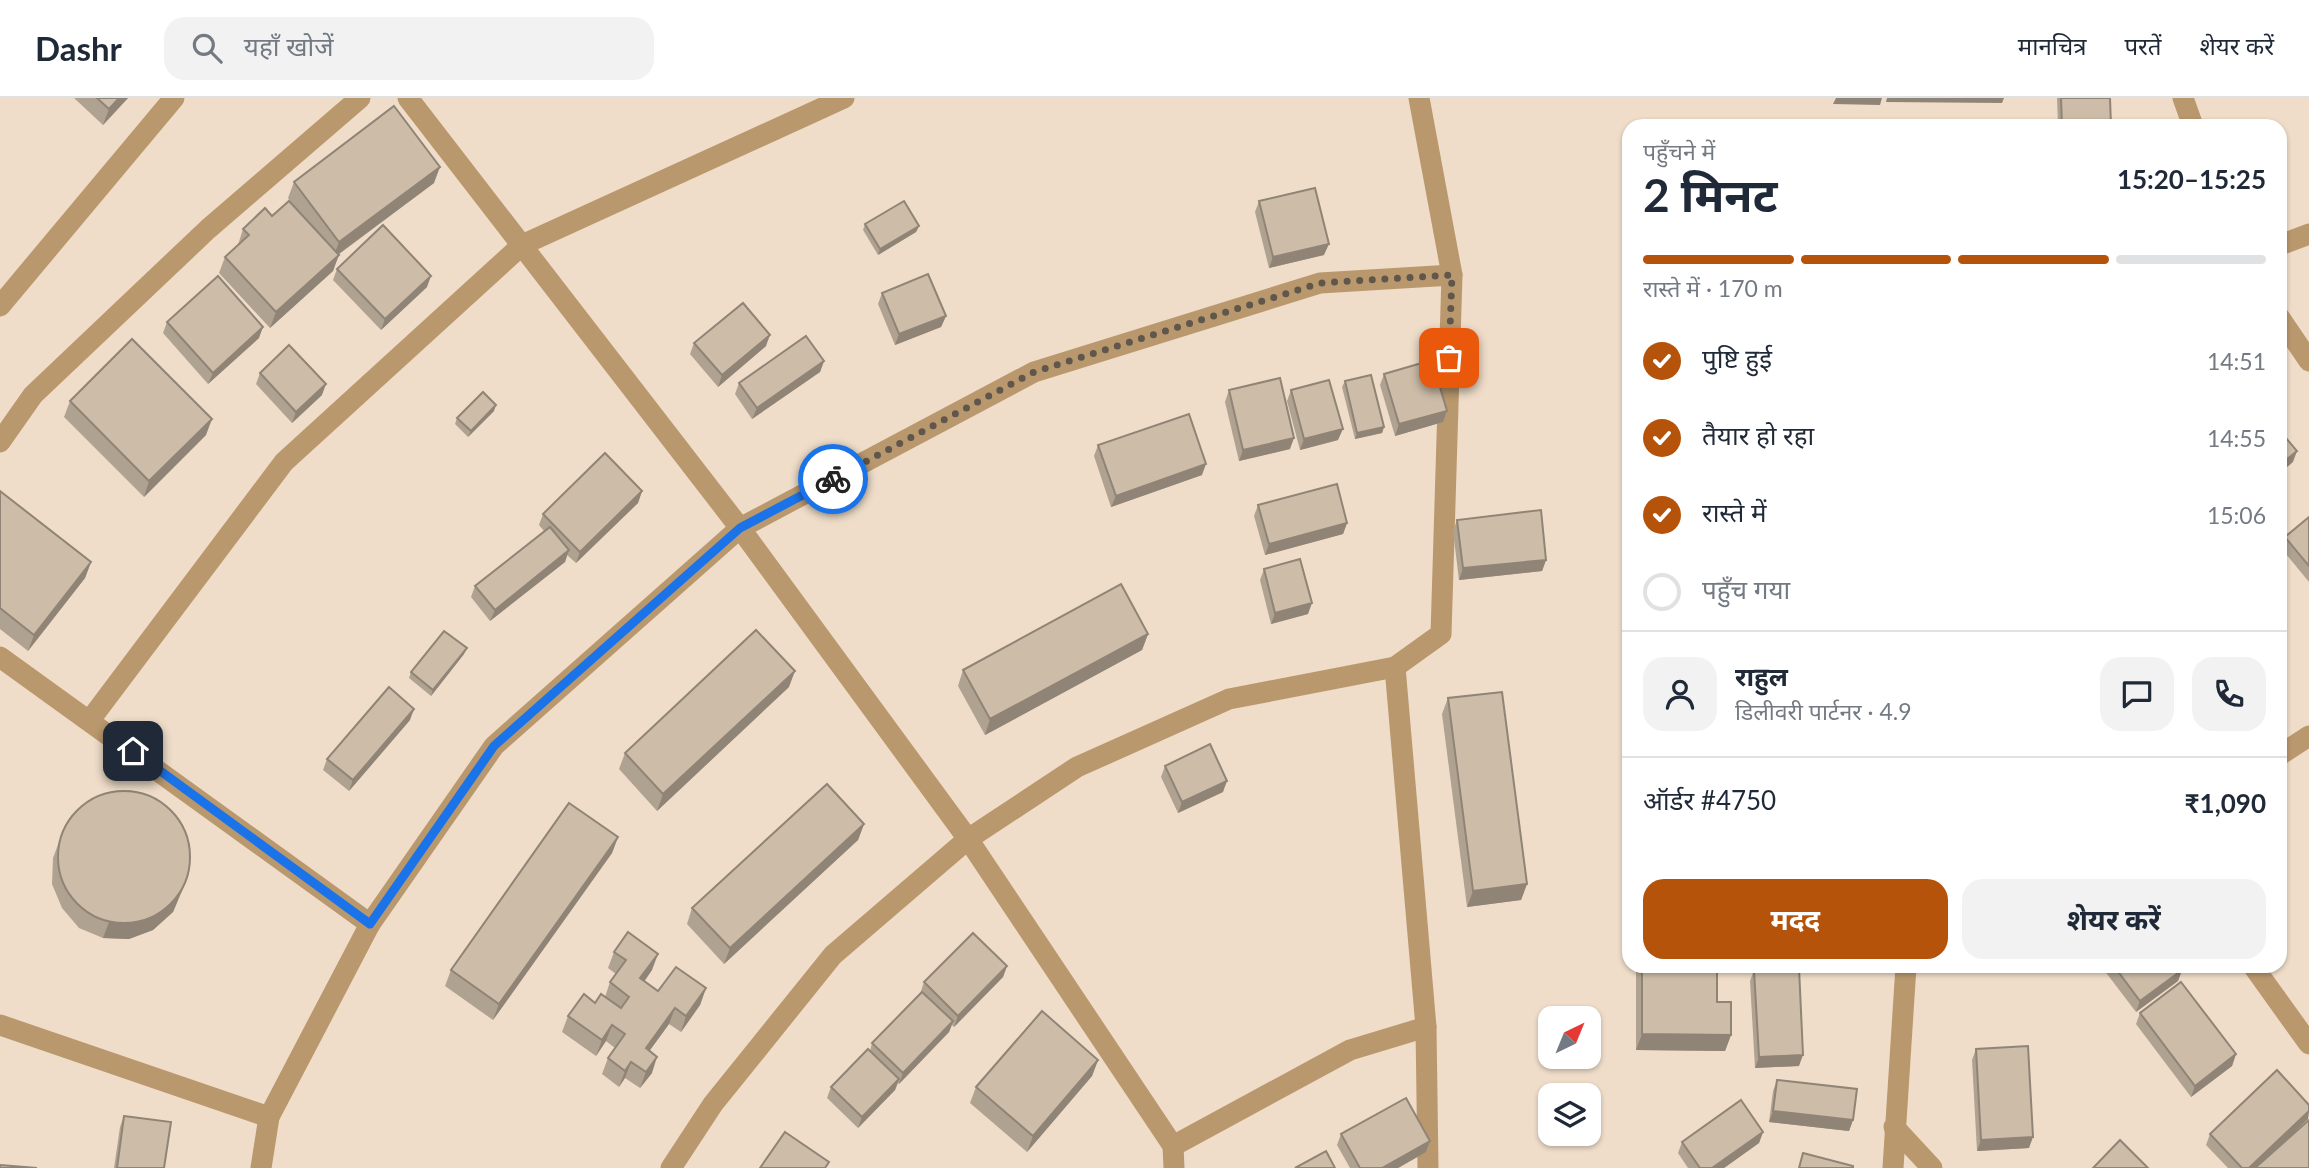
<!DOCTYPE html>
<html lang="hi">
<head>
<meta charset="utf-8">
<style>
	:root { --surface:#fff; --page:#f2f2f3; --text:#1f2937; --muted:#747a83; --line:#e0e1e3; --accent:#b45309 }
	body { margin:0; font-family:Lato,"Noto Sans Devanagari",sans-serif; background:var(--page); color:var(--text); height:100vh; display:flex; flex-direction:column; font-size:26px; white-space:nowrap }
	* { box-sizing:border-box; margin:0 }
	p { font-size:23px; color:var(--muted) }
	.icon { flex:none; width:38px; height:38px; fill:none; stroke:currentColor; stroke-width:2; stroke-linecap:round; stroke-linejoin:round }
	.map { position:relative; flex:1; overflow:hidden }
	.drawer { position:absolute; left:1622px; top:21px; width:665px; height:854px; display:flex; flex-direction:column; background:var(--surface); border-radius:21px; box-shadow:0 2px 5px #0004 }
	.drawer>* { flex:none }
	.needle { width:46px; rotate:43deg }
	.tools { position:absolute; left:1538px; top:908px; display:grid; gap:14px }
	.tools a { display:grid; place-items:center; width:63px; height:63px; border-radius:14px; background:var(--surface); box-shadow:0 2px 5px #0004; font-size:35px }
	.pin { position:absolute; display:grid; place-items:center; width:60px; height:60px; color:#fff; margin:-30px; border-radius:14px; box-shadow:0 4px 10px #0006 }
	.courier { position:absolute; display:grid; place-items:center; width:70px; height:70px; margin:-35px; border:5px solid #1a73e8; border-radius:50%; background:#fff; color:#222; box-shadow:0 2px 9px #0007 }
	.head em { font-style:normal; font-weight:700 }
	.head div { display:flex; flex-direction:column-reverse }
	.head { display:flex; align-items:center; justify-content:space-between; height:119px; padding:0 21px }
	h1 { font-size:46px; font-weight:700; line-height:52px }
	.bar { display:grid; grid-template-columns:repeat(4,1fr); gap:10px 7px; align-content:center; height:84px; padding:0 21px }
	.bar i { height:9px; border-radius:5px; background:var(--line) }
	.bar .on { background:var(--accent) }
	.bar p { grid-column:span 4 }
	.line { display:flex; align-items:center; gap:18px; padding:0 21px; border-top:2px solid var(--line) }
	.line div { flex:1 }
	.round { display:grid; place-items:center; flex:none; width:74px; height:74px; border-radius:21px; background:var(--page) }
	ol { padding:0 21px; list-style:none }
	li { display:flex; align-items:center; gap:21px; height:77px }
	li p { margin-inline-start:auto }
	li .icon { padding:7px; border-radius:50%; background:var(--accent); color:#fff; stroke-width:4 }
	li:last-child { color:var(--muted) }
	li i { width:38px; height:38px; border:4px solid var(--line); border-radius:50% }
	.primary-button { display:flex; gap:14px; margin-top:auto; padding:14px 21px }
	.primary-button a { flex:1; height:80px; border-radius:21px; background:var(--accent); color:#fff; font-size:28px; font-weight:700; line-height:80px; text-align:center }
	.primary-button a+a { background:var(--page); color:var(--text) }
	header { display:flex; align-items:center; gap:42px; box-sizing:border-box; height:98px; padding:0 35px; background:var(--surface); border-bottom:2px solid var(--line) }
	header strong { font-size:33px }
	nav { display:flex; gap:38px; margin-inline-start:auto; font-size:24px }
	.search { width:490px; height:63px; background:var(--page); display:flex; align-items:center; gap:18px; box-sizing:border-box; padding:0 24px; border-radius:21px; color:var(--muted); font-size:26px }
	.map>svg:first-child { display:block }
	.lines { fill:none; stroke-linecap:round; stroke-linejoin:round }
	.minor { stroke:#ba986e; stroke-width:21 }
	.wall { fill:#b0a290 }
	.shaded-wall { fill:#908476 }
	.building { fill:#cdbca8; stroke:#908476; stroke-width:2 }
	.done { stroke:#60564b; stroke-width:7; stroke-dasharray:0 12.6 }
	.route { stroke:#1a73e8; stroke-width:9 }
</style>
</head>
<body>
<header>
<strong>Dashr</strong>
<div class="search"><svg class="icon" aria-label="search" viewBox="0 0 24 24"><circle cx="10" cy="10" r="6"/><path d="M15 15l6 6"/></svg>यहाँ खोजें</div>
<nav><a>मानचित्र</a><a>परतें</a><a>शेयर करें</a></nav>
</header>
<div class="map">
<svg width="2309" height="1070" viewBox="0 0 2309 1070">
	<rect width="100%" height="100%" fill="#efddc9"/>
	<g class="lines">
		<!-- minor -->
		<g class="minor">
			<polyline points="408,0 740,430 968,741 1173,1048 1174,1070"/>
			<polyline points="2183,0 2193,28"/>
			<polyline points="2280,147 2309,136"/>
			<polyline points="0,208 174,0"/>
			<polyline points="2280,220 2309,263"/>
			<polyline points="0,344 33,297 208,131 360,0"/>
			<polyline points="0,559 370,826"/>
			<polyline points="1395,569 1426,929 1428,1070"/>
			<polyline points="90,622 284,364 522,147 844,0"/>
			<polyline points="2280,657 2309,638"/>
			<polyline points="2253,868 2309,946"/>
			<polyline points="0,927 269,1019"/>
			<polyline points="1894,1029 1932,1070"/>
			<polyline points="1173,1048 1350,952 1426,929"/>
			<polyline points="261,1070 269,1019 370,826 494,648 740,430 1034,274 1320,185 1452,177"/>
			<polyline points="671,1070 713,1006 833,857 968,741 1077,669 1229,601 1395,569 1441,536 1452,177 1419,0"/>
			<polyline points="1893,1070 1906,868"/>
		</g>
	</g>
	<!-- wall -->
	<g class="wall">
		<polygon points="74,0 128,0 103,27"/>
		<polygon points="2057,0 2110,0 2111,28 2058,28"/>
		<polygon points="294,84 434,85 338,157 333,173 270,230 219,175 225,159 238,147 243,131 293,108 288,100"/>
		<polygon points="1259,103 1324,157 1269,170 1255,114"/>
		<polygon points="865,126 919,128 916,134 878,157 863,132"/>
		<polygon points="337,171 427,189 381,232 333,182"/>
		<polygon points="882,195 946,218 941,229 895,247 878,206"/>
		<polygon points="167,224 259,240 208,286 163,235"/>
		<polygon points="694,245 766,248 718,289 690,256"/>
		<polygon points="824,263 820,274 752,321 735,296 739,285"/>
		<polygon points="260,275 322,297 292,325 256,286"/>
		<polygon points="1384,276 1447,313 1443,324 1395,338 1380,287"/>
		<polygon points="1345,283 1384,329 1382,335 1355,341 1342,289"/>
		<polygon points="1229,292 1290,351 1239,363 1225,304"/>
		<polygon points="1291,292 1338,342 1300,352 1287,303"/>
		<polygon points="70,303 206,337 144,399 64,319"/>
		<polygon points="494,313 468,339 455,326 457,320"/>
		<polygon points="1098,347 1202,377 1111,409 1094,358"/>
		<polygon points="0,393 91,464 85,480 28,553 0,531"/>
		<polygon points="642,393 638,405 576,465 567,457 565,464 490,523 471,499 475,488 544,433 539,427 543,416"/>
		<polygon points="1258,407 1347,425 1343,436 1265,457 1254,418"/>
		<polygon points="2309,419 2309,484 2281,450 2285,439"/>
		<polygon points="1457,422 1546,462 1542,473 1459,482 1453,433"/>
		<polygon points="1264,471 1308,516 1271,526 1260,482"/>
		<polygon points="1148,536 1142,552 985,637 958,588 963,572"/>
		<polygon points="464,556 431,598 409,580 411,574"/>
		<polygon points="789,589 657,713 619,671 625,655"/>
		<polygon points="1448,600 1527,786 1521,802 1467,809 1442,616"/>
		<polygon points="410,622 349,693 323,672 327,661"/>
		<polygon points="1165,668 1223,694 1178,715 1161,679"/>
		<polygon points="864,726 858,742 724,866 687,826 692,810"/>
		<polygon points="618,739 612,755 493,922 445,888 451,872"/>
		<polygon points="59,744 183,791 173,814 153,832 129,841 103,840 79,830 62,810 52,786 53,760"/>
		<polygon points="614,854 652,872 644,883 658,893 706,890 700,907 681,934 669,926 649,953 652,975 640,990 625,980 619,989 602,976 608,960 615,950 606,943 596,958 562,934 568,918 595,905 605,899 610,884 616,876 608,870"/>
		<polygon points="1007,868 1003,879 954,929 952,927 949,934 899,986 898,985 895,992 858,1030 827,1000 831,989 870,953 872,945 920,896 924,884"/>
		<polygon points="1636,868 1727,868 1725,874 1717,873 1717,904 1731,937 1725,953 1636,952"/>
		<polygon points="2101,868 2179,868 2182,872 2178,883 2136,914"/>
		<polygon points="1754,872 1799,968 1755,970 1750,883"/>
		<polygon points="2140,915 2236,956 2232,968 2191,999 2136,926"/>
		<polygon points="1976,951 2029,1050 1977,1053 1972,962"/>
		<polygon points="1098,962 1092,978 1027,1054 970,1005 976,989"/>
		<polygon points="1777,982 1853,1022 1849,1033 1769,1024 1773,993"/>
		<polygon points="2309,1007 2308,1021 2287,1041 2309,1070 2228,1070 2206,1047 2210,1036"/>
		<polygon points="124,1018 164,1070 114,1070 120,1029"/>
		<polygon points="1763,1034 1759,1045 1724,1070 1688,1070 1678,1055 1682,1044"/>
		<polygon points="1341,1036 1430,1043 1426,1054 1398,1070 1350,1070 1337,1047"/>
	</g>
	<!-- shaded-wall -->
	<g class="shaded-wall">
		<polygon points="119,0 128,0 103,27 109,11"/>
		<polygon points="1836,0 1882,0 1880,7 1833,6"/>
		<polygon points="1887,0 2004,0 2002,5 1886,4"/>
		<polygon points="440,69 434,85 333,160 339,144"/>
		<polygon points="919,128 916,134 878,157 880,151"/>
		<polygon points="1329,146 1324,157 1269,170 1273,159"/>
		<polygon points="339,157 333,173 270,230 276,214"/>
		<polygon points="431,178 427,189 381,232 385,221"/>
		<polygon points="946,218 941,229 895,247 899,236"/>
		<polygon points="263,229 259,240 208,286 213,275"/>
		<polygon points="770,237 766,248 718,289 722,277"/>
		<polygon points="824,263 820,274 752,321 757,310"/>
		<polygon points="326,286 322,297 292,325 296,314"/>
		<polygon points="496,307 494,313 468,339 471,333"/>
		<polygon points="1447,313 1443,324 1395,338 1399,326"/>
		<polygon points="212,321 206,337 144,399 149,383"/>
		<polygon points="1384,329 1382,335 1355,341 1357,335"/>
		<polygon points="1343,331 1338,342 1300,352 1304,341"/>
		<polygon points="1294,340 1290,351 1239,363 1243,352"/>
		<polygon points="2297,353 2293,364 2280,375 2280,367"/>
		<polygon points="1206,366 1202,377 1111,409 1116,398"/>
		<polygon points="642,393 638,405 576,465 580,454"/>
		<polygon points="1347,425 1343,436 1265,457 1269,446"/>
		<polygon points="569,452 565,464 490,523 495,512"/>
		<polygon points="1546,462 1542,473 1459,482 1463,470"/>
		<polygon points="91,464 85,480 28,553 34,537"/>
		<polygon points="1312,505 1308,516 1271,526 1275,515"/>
		<polygon points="1148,536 1142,552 985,637 990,621"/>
		<polygon points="467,550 464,556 431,598 433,592"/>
		<polygon points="795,573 789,589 657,713 663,696"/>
		<polygon points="414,611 410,622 349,693 353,682"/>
		<polygon points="1227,683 1223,694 1178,715 1182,704"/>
		<polygon points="864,726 858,742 724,866 730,850"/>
		<polygon points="618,739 612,755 493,922 499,906"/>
		<polygon points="189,775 173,814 153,832 129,841 103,840 109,824"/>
		<polygon points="1527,786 1521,802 1467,809 1473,793"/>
		<polygon points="658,856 652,872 635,897 640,880"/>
		<polygon points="1007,868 1003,879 954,929 958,918"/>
		<polygon points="1713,868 1727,868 1725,874 1711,873"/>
		<polygon points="2182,872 2178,883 2136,914 2140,903"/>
		<polygon points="706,890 700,907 681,934 686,918"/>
		<polygon points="675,910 669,926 640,966 646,950"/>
		<polygon points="953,923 949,934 899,986 903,975"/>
		<polygon points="612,927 606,943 596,958 602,942"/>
		<polygon points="1642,936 1731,937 1725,953 1636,952"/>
		<polygon points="2236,956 2232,968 2191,999 2195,988"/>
		<polygon points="1803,957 1799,968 1755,970 1759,959"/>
		<polygon points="657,959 652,975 640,990 646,974"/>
		<polygon points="1098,962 1092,978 1027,1054 1033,1038"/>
		<polygon points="631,964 625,980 619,989 625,973"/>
		<polygon points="899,981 895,992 858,1030 862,1019"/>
		<polygon points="1773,1013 1853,1022 1849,1033 1769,1024"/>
		<polygon points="2309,1013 2308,1021 2257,1070 2249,1070"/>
		<polygon points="1763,1034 1759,1045 1724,1070 1712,1070"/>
		<polygon points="2033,1039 2029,1050 1977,1053 1981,1042"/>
		<polygon points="1430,1043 1426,1054 1398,1070 1382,1070"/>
	</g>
	<!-- building -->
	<g class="building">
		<polygon points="97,0 119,0 109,11"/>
		<polygon points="2061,0 2110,0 2111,28 2062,28"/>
		<polygon points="394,8 440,69 339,144 294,84"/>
		<polygon points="1315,90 1329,146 1273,159 1259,103"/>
		<polygon points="289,103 339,157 276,214 225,159 249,137 243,131 265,110 272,118"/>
		<polygon points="904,103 919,128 880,151 865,126"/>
		<polygon points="383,127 431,178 385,221 337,171"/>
		<polygon points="928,176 946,218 899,236 882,195"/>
		<polygon points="218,178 263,229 213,275 167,224"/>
		<polygon points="743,205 770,237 722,277 694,245"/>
		<polygon points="806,238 824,263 757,310 739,285"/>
		<polygon points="132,241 212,321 149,383 70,303"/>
		<polygon points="289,247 326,286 296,314 260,275"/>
		<polygon points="1432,262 1447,313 1399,326 1384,276"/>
		<polygon points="1371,277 1384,329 1357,335 1345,283"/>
		<polygon points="1280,280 1294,340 1243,352 1229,292"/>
		<polygon points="1329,282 1343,331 1304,341 1291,292"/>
		<polygon points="483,294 496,307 471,333 457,320"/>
		<polygon points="1189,316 1206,366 1116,398 1098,347"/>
		<polygon points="2280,333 2297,353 2280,367"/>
		<polygon points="605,355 642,393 580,454 543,416"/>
		<polygon points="1337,386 1347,425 1269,446 1258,407"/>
		<polygon points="0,393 91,464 34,537 0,510"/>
		<polygon points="1541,412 1546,462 1463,470 1457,422"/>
		<polygon points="2309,419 2309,468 2285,439"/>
		<polygon points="550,429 569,452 495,512 475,488"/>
		<polygon points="1300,461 1312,505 1275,515 1264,471"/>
		<polygon points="1121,486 1148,536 990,621 963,572"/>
		<polygon points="756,532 795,573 663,696 625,655"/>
		<polygon points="444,533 467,550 433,592 411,574"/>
		<polygon points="389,589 414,611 353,682 327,661"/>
		<polygon points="1502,594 1527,786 1473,793 1448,600"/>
		<polygon points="1210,646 1227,683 1182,704 1165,668"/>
		<polygon points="827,686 864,726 730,850 692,810"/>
		<circle cx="124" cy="759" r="66"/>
		<polygon points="569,705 618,739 499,906 451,872"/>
		<polygon points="628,834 658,856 640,880 658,893 676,869 706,890 686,918 675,910 646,950 657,959 646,974 631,964 625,973 608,960 625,936 612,927 602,942 568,918 584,896 595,905 601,896 621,910 629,899 610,884 626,862 614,854"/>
		<polygon points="973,835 1007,868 958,918 924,884"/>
		<polygon points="1642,868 1717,868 1717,904 1731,904 1731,937 1642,936"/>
		<polygon points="2114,868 2179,868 2182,872 2140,903"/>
		<polygon points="1799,870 1803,957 1759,959 1754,872"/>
		<polygon points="2181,884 2236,956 2195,988 2140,915"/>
		<polygon points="922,894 953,923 903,975 872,945"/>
		<polygon points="1042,913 1098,962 1033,1038 976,989"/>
		<polygon points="2028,948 2033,1039 1981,1042 1976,951"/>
		<polygon points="868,951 899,981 862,1019 831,989"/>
		<polygon points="2277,972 2309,1007 2309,1013 2249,1070 2242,1070 2210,1036"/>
		<polygon points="1777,982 1857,991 1853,1022 1773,1013"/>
		<polygon points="1406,1000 1430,1043 1382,1070 1360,1070 1341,1036"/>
		<polygon points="1741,1002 1763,1034 1712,1070 1700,1070 1682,1044"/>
		<polygon points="124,1018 171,1024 164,1070 117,1070"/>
		<polygon points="2309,1022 2309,1070 2255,1070"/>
		<polygon points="785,1034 829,1064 825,1070 760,1070"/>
		<polygon points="2120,1042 2148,1070 2093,1070"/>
		<polygon points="1326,1053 1335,1070 1295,1070"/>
		<polygon points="1803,1055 1853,1068 1853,1070 1799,1070"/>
		<polygon points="0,1067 37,1070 0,1070"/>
	</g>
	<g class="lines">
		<!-- done -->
		<polyline class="done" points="833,381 1034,274 1320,185 1452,177 1449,260"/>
		<!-- route -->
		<polyline class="route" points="133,653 370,826 494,648 740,430 833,381"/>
	</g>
</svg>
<div class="tools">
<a><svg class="needle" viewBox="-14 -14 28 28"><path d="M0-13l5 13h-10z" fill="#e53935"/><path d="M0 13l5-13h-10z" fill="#747a83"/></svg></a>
<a><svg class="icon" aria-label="layers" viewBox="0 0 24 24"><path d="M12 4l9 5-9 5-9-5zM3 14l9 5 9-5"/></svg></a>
</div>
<div class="pin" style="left:1449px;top:260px;background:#ea580c"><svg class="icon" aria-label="bag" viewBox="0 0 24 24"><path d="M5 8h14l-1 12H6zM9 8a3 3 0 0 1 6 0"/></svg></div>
<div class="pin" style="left:133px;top:653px;background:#1f2937"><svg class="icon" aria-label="home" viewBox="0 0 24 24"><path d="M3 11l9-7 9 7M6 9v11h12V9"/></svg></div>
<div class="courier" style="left:833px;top:381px"><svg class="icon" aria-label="bike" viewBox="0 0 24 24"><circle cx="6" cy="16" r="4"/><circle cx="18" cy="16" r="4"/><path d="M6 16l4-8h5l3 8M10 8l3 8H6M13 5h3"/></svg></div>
<section class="drawer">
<div class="head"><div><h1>2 मिनट</h1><p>पहुँचने में</p></div><em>15:20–15:25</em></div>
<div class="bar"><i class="on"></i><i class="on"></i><i class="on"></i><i></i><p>रास्ते में · 170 m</p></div>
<ol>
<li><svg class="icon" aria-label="check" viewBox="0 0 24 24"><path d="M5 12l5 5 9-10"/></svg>पुष्टि हुई<p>14:51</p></li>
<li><svg class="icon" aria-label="check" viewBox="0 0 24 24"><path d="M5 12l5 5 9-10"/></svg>तैयार हो रहा<p>14:55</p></li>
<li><svg class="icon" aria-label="check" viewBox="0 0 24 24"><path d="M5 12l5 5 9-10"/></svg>रास्ते में<p>15:06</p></li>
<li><i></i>पहुँच गया</li>
</ol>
<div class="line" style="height:126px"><a class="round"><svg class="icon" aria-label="person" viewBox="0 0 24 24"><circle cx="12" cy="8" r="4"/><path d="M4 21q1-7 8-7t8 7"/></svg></a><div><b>राहुल</b><p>डिलीवरी पार्टनर · 4.9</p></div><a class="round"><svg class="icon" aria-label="chat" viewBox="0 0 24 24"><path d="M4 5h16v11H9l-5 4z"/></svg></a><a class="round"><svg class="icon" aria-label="phone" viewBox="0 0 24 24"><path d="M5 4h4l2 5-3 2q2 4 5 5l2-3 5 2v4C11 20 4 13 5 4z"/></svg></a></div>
<div class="line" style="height:91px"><div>ऑर्डर #4750</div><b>₹1,090</b></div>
<div class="primary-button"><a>मदद</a><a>शेयर करें</a></div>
</section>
</div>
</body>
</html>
